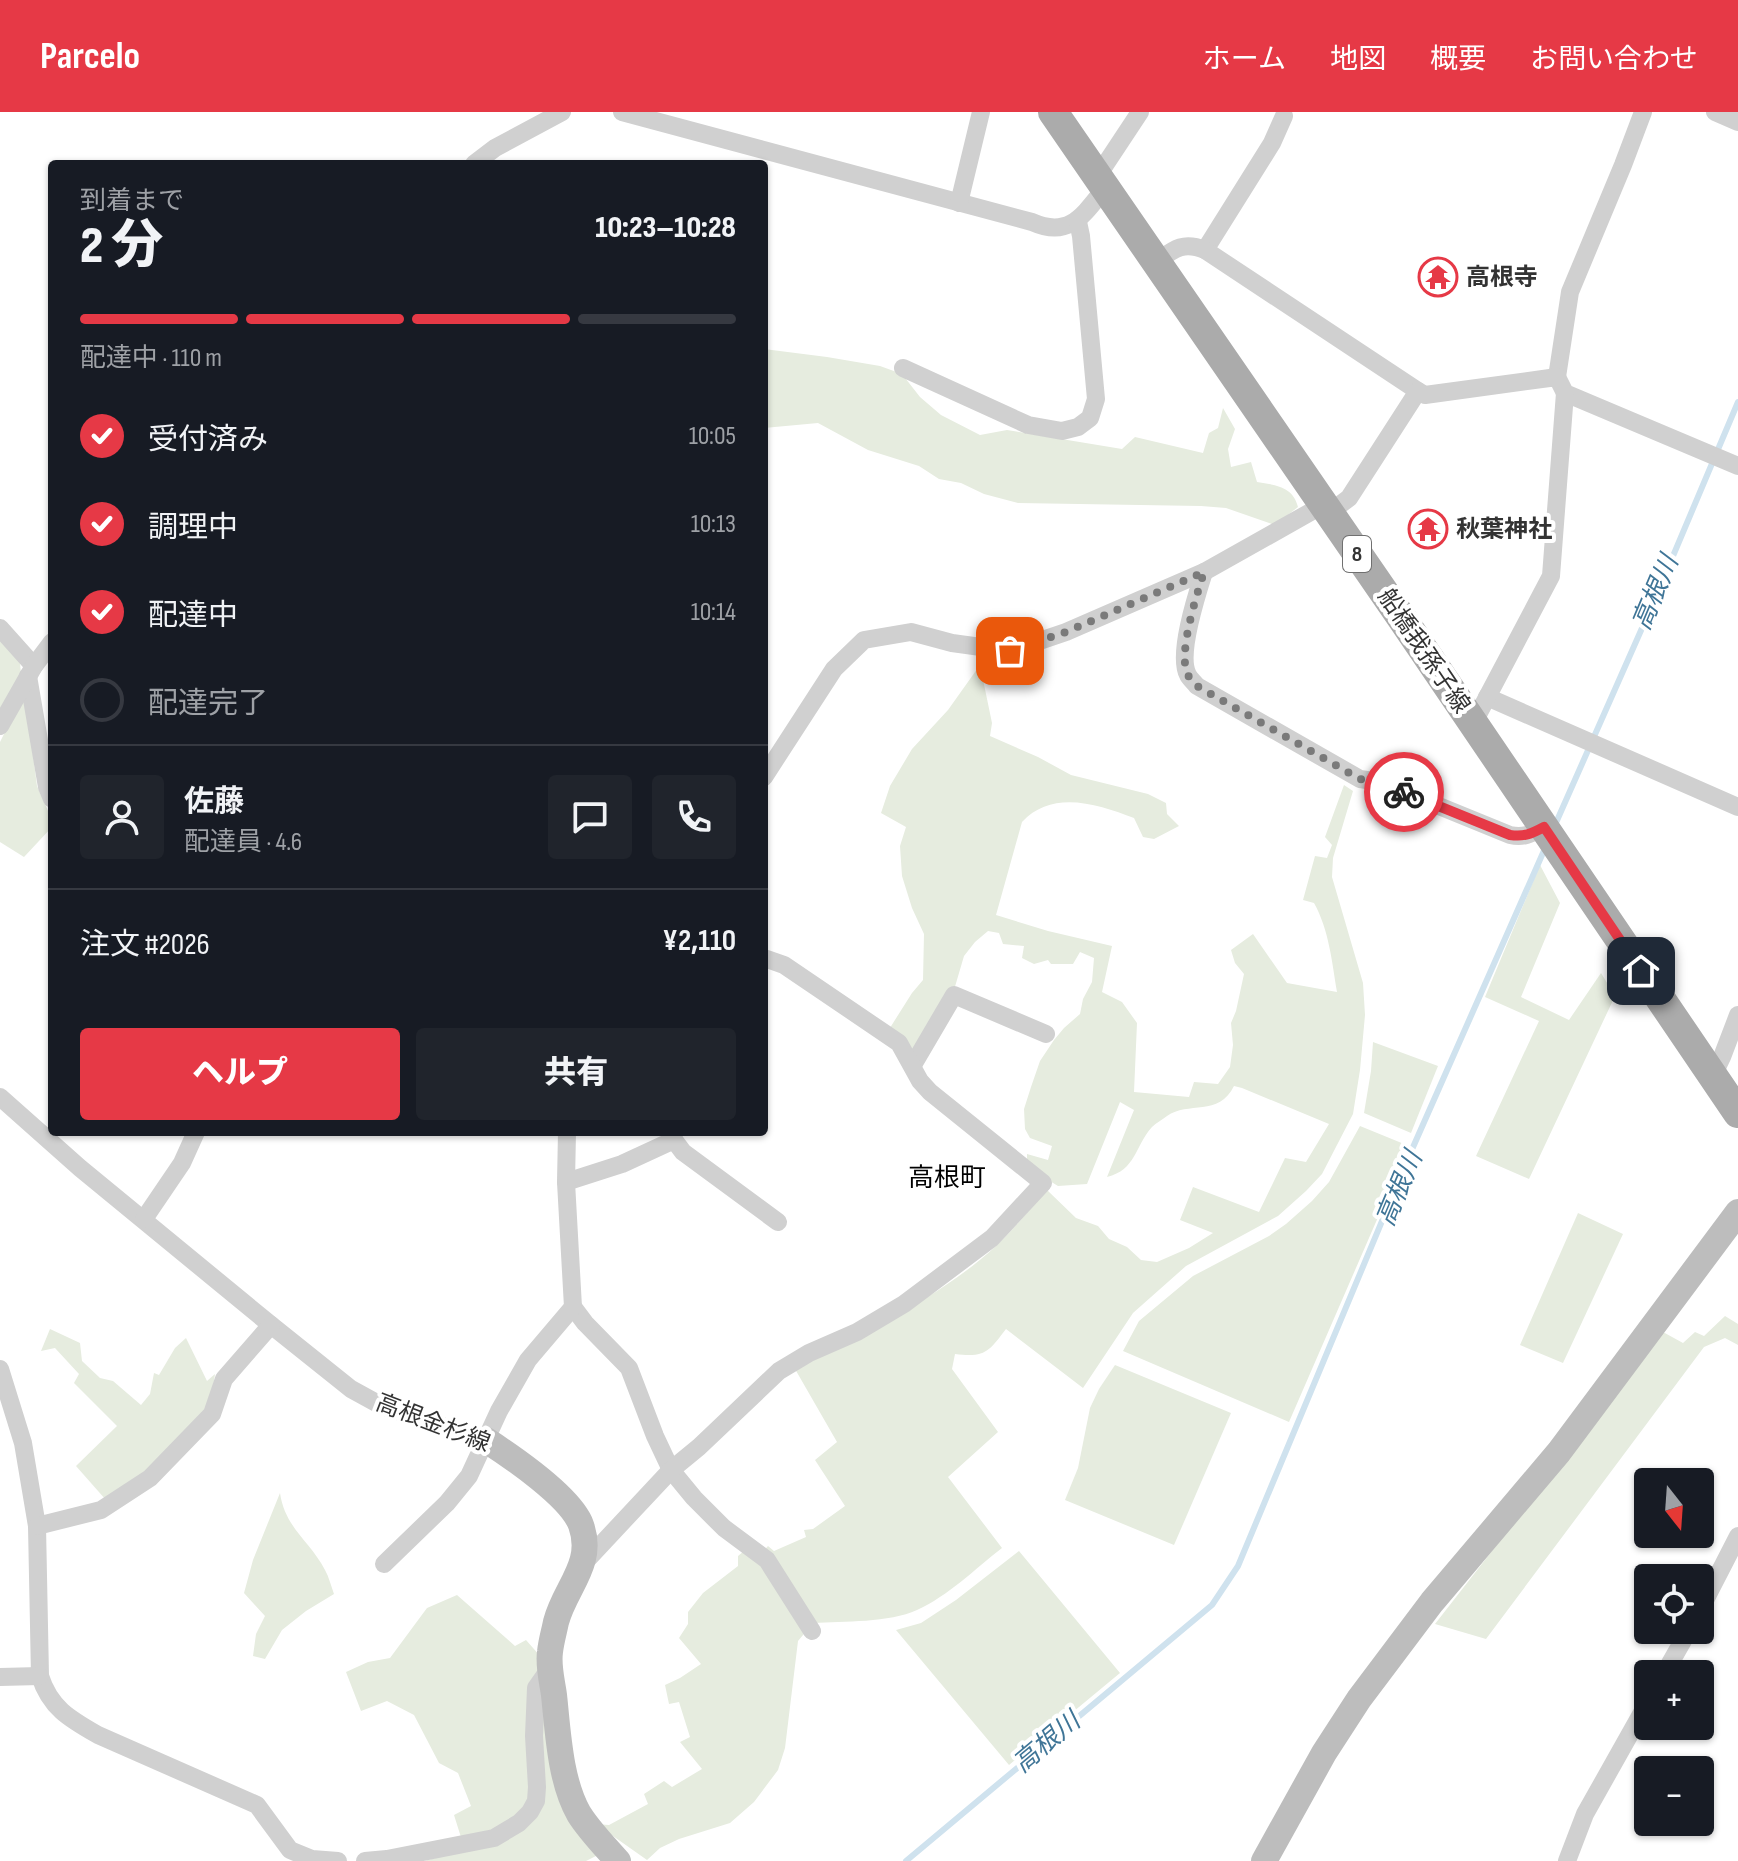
<!DOCTYPE html>
<html lang="ja">
<head>
<meta charset="utf-8">
<style>
	:root { --surface:#171b24; --page:#20242c; --text:#f1f3f6; --muted:#9ea1a6; --line:#363941; --accent:#e63946 }
	body { margin:0; font-family:"Sofia Sans Condensed","Noto Sans JP",sans-serif; background:var(--page); color:var(--text); height:100vh; display:flex; flex-direction:column; font-size:30px; white-space:nowrap }
	* { box-sizing:border-box; margin:0 }
	p { font-size:26px; color:var(--muted) }
	.icon { flex:none; width:44px; height:44px; fill:none; stroke:currentColor; stroke-width:2; stroke-linecap:round; stroke-linejoin:round }
	.map { position:relative; flex:1; overflow:hidden }
	.details { position:absolute; left:48px; top:48px; width:720px; height:976px; display:flex; flex-direction:column; background:var(--surface); border-radius:8px; box-shadow:0 2px 6px #0004 }
	.details>* { flex:none }
	.needle { width:52px; rotate:163deg }
	.fabs { position:absolute; left:1634px; top:1356px; display:grid; gap:16px }
	.fabs a { display:grid; place-items:center; width:80px; height:80px; border-radius:8px; background:var(--surface); box-shadow:0 2px 6px #0004; font-size:40px }
	.pin { position:absolute; display:grid; place-items:center; width:68px; height:68px; color:#fff; margin:-34px; border-radius:16px; box-shadow:0 4px 12px #0006 }
	.courier { position:absolute; display:grid; place-items:center; width:80px; height:80px; margin:-40px; border:6px solid #e63946; border-radius:50%; background:#fff; color:#222; box-shadow:0 2px 10px #0007 }
	.head em { font-style:normal; font-weight:800 }
	.head div { display:flex; flex-direction:column-reverse }
	.head { display:flex; align-items:center; justify-content:space-between; height:136px; padding:0 32px }
	h1 { font-size:52px; font-weight:800; line-height:60px }
	.bar { display:grid; grid-template-columns:repeat(4,1fr); gap:12px 8px; align-content:center; height:96px; padding:0 32px }
	.bar i { height:10px; border-radius:6px; background:var(--line) }
	.bar .selected { background:var(--accent) }
	.bar p { grid-column:span 4 }
	.line { display:flex; align-items:center; gap:20px; padding:0 32px; border-top:2px solid var(--line) }
	.line div { flex:1 }
	.round { display:grid; place-items:center; flex:none; width:84px; height:84px; border-radius:8px; background:var(--page) }
	ol { padding:0 32px; list-style:none }
	li { display:flex; align-items:center; gap:24px; height:88px }
	li p { margin-inline-start:auto }
	li .icon { padding:8px; border-radius:50%; background:var(--accent); color:#fff; stroke-width:4 }
	li:last-child { color:var(--muted) }
	li i { width:44px; height:44px; border:4px solid var(--line); border-radius:50% }
	.action { display:flex; gap:16px; margin-top:auto; padding:16px 32px }
	.action a { flex:1; height:92px; border-radius:8px; background:var(--accent); color:#fff; font-size:32px; font-weight:800; line-height:92px; text-align:center }
	.action a+a { background:var(--page); color:var(--text) }
	header { display:flex; align-items:center; gap:48px; box-sizing:border-box; height:112px; padding:0 40px; background:var(--accent); color:#fff }
	header strong { font-size:38px }
	nav { display:flex; gap:44px; margin-inline-start:auto; font-size:28px }
	.map>svg:first-child { display:block }
	.green { fill:#e6ecdf }
	.lines { fill:none; stroke-linecap:round; stroke-linejoin:round }
	.stream { stroke:#cfe2ee; stroke-width:6 }
	.street { stroke:#d0d0d0; stroke-width:18 }
	.secondary { stroke:#bdbdbd; stroke-width:26 }
	.primary { stroke:#ababab; stroke-width:30 }
	.done { stroke:#7a7a7a; stroke-width:8; stroke-dasharray:0 14.4 }
	.route { stroke:#e63946; stroke-width:10 }
	.labels { text-anchor:middle; dominant-baseline:central; stroke-width:8; stroke-linejoin:round; paint-order:stroke }
	.shield { fill:#fff; stroke:#707070; stroke-width:2 }
	.shield-label { font-size:22px; font-weight:bold; fill:#333 }
	.poi-label { font-size:24px; font-weight:bold; fill:#333; stroke:#fff; text-anchor:start }
	.street-label { font-size:24px; fill:#333; stroke:#fff }
	.water-label { font-size:26px; font-style:italic; fill:#3f7597; stroke:#fff }
	.neighbourhood-label { font-size:26px; fill:#000; stroke:#fff }
</style>
</head>
<body>
<header>
<strong>Parcelo</strong>
<nav><a>ホーム</a><a>地図</a><a>概要</a><a>お問い合わせ</a></nav>
</header>
<div class="map">
<svg width="1738" height="1749" viewBox="0 0 1738 1749">
	<rect width="100%" height="100%" fill="#fff"/>
	<!-- green -->
	<g class="green">
		<path d="M764,237L827,245L880,254L902,262L920,285L941,303L980,323L1007,318L1122,337L1135,325L1203,341L1209,321L1218,316L1223,296L1235,317L1228,337L1231,355L1251,350L1257,370C1275,373 1293,374 1298,395L1275,413L1226,396L1201,394L1018,391L984,382L961,371L939,367L919,354L868,338L818,311L764,316Z"/>
		<polygon points="0,527 20,550 21,563 0,600"/>
		<path d="M980,553L992,611L990,624L1038,645L1071,663L1148,682L1166,691L1167,702L1179,714L1154,727L1143,725L1134,706C1098,692 1052,677 1022,710L996,803L1048,819L1112,834L1102,880L1122,890L1137,911L1134,980L1189,985L1194,970L1218,972L1230,955L1233,933L1231,911L1236,899L1244,862L1235,851L1231,838L1253,822L1287,871L1337,880C1332,850 1329,818 1314,791L1303,788L1315,744L1327,746L1332,733L1325,725L1344,673L1353,679L1333,746L1332,765L1363,871L1365,903L1360,958L1353,1002L1322,1062L1306,1079L1278,1104L1186,1154L1133,1201L1083,1276L1006,1217C989,1239 986,1246 955,1242L952,1257L998,1320L948,1365L1002,1436C975,1457 948,1484 917,1498C889,1511 844,1509 813,1511L798,1529L785,1636L778,1658L754,1690L730,1711L679,1727L660,1736L647,1748L596,1712L609,1713L648,1692L644,1682L664,1669L672,1675L702,1657L680,1630L690,1625L679,1590L669,1592L665,1573L680,1566L701,1552L679,1526L688,1512V1500L703,1481L738,1454V1444L744,1439L757,1446L768,1434L774,1439L806,1425L804,1418L813,1417L845,1394L815,1348L837,1330L795,1257C861,1222 941,1185 996,1134C1014,1117 1030,1097 1047,1078L1076,1106L1098,1114L1109,1127L1127,1135L1141,1148L1157,1150L1189,1136L1213,1121L1180,1108L1193,1075L1259,1100L1285,1046L1306,1050L1329,1012L1242,976L1234,974C1219,1005 1188,989 1167,1004C1163,1007 1156,1011 1152,1015C1135,1034 1136,1058 1107,1065L1134,998L1120,990L1087,1072L1058,1074L1027,1055V1042L1048,1048L1052,1034L1030,1026L1025,1017L1024,997L1031,975L1040,949L1054,928L1064,916L1080,902L1083,887L1092,870L1094,846L1080,840L1073,852H1051L1048,848L1034,852L1022,846L1024,834L1003,832L999,821L988,819L975,830L964,844L954,878L913,942L888,919L912,881L923,868L924,822L912,796L902,764L900,734L906,715L881,701L890,674L912,637L948,598Z"/>
		<polygon points="25,580 37,674 52,708 52,715 24,745 0,730 0,630"/>
		<polygon points="1540,753 1560,791 1521,885 1569,908 1601,861 1615,884 1529,1067 1476,1044 1539,909 1485,885"/>
		<polygon points="1373,930 1438,954 1411,1021 1364,1001 1371,959"/>
		<polygon points="1360,1014 1409,1034 1289,1310 1123,1239 1139,1209 1193,1164 1269,1124 1286,1112 1312,1089 1329,1070"/>
		<polygon points="1578,1101 1623,1122 1563,1251 1520,1233"/>
		<polygon points="1725,1204 1738,1212 1738,1233 1725,1226 1704,1235 1486,1527 1435,1512 1663,1220 1683,1231 1695,1220 1704,1224"/>
		<polygon points="50,1217 80,1231 82,1249 100,1266 113,1269 141,1293 150,1282 154,1261 159,1263 175,1236 186,1226 207,1269 215,1262 210,1296 147,1361 106,1388 76,1354 117,1314 74,1271 79,1262 55,1236 41,1239"/>
		<polygon points="1115,1253 1231,1301 1174,1433 1065,1388 1078,1356 1090,1296 1099,1277"/>
		<path d="M280,1381C285,1416 310,1429 325,1458C329,1465 331,1474 334,1482L306,1499L282,1518L265,1547L253,1544L256,1522L265,1504L244,1481L253,1448Z"/>
		<polygon points="1019,1439 1120,1561 1009,1653 896,1518 921,1511 956,1488"/>
		<polygon points="457,1483 515,1534 526,1528 541,1545 598,1743 586,1749 424,1749 465,1738 454,1703 471,1694 458,1661 439,1651 414,1603 387,1589 361,1599 346,1560 368,1550 390,1546 427,1496"/>
	</g>
	<g class="lines">
		<!-- stream -->
		<g class="stream">
			<polyline points="1555,713 1654,489 1738,290"/>
			<polyline points="906,1749 1212,1493 1238,1454 1410,1042 1546,734"/>
		</g>
		<!-- street -->
		<g class="street">
			<path d="M622,0L1032,110C1070,127 1084,102 1105,76"/>
			<polyline points="1715,0 1738,10"/>
			<polyline points="474,52 495,36 562,0"/>
			<polyline points="1097,65 1140,0"/>
			<polyline points="959,91 981,0"/>
			<polyline points="1205,138 1272,31 1284,4"/>
			<path d="M1156,150C1174,137 1183,129 1205,138L1418,279"/>
			<polyline points="903,256 1028,313 1062,319 1078,315 1090,306 1096,287 1081,124 1078,110"/>
			<polyline points="1557,265 1570,180 1623,53 1643,0"/>
			<polyline points="1329,401 1349,386 1418,279 1425,283 1557,265 1565,281 1738,354"/>
			<path d="M1204,460C1197,482 1177,543 1188,563C1190,567 1194,570 1197,574L1360,667L1380,670L1510,723C1524,726 1531,722 1544,715"/>
			<polyline points="0,516 34,554"/>
			<polyline points="28,564 47,675 52,687"/>
			<polyline points="1487,585 1738,695"/>
			<polyline points="1473,612 1551,464 1565,281"/>
			<polyline points="0,614 34,554 52,530"/>
			<polyline points="764,665 834,557 864,528 911,520 952,531 1010,539 1066,520 1204,460 1323,393"/>
			<polyline points="913,953 954,883 1046,922"/>
			<polyline points="1713,964 1722,945 1738,903"/>
			<polyline points="0,985 80,1056 271,1213 351,1277 382,1294 486,1328"/>
			<polyline points="671,1020 674,1028 683,1040 778,1110"/>
			<polyline points="566,1070 622,1052 674,1028"/>
			<polyline points="144,1107 182,1051 196,1020"/>
			<polyline points="573,1195 585,1211 629,1256 655,1324 671,1358 694,1386 724,1416 767,1448 812,1519"/>
			<path d="M0,1257L23,1331L37,1414L40,1564C50,1596 70,1607 98,1623L257,1693L290,1738L312,1747L338,1749"/>
			<polyline points="37,1414 101,1398 150,1366 212,1302 224,1267 271,1213"/>
			<polyline points="384,1452 447,1391 469,1364 499,1299 528,1248 573,1195 566,1070 567,1020"/>
			<polyline points="583,1452 671,1358 699,1335 779,1259 809,1241 857,1220 904,1192 992,1126 1043,1071 930,980 920,969 899,931 784,853 764,846"/>
			<polyline points="1700,1498 1738,1424"/>
			<polyline points="1664,1562 1689,1518"/>
			<polyline points="0,1565 40,1564"/>
			<polyline points="365,1749 387,1747 494,1726 519,1711 530,1700 536,1689 537,1675 534,1624 536,1576 550,1556"/>
			<polyline points="1567,1749 1585,1702 1648,1590"/>
		</g>
		<!-- secondary -->
		<g class="secondary">
			<path d="M486,1328C512,1345 571,1385 581,1413C595,1452 565,1475 556,1510C554,1520 551,1530 550,1540C548,1554 552,1569 554,1583C558,1620 560,1669 579,1702C589,1718 605,1735 618,1749"/>
			<polyline points="1264,1749 1324,1641 1359,1587 1432,1490 1559,1340 1738,1100"/>
		</g>
		<!-- primary -->
		<polyline class="primary" points="1053,0 1401,505 1738,1001"/>
	</g>
	<g class="lines">
		<!-- done -->
		<path class="done" d="M1010,539L1066,520L1204,460C1197,482 1177,543 1188,563C1190,567 1194,570 1197,574L1360,667L1380,670L1404,680"/>
		<!-- route -->
		<path class="route" d="M1404,680L1510,723C1524,725 1531,722 1544,715L1641,859"/>
	</g>
	<!-- icons -->
	<defs>
		<g id="temple-ring" transform="scale(2)"><circle r="9.5" fill="#fff" stroke="#e63946" stroke-width="1.5"/><path d="M0-6L5-2H3V0L6.5 2.5H4V6H1.5V3h-3V6H-4V2.5H-6.5L-3 0V-2H-5Z" fill="#e63946"/></g>
	</defs>
	<g fill-rule="evenodd">
		<use href="#temple-ring" x="1438" y="165"/>
		<use href="#temple-ring" x="1428" y="417"/>
	</g>
	<g class="labels">
		<!-- shield labels -->
		<rect class="shield" x="1343" y="424" width="28" height="36" rx="6"/>
		<g class="shield-label">
			<text x="1357" y="442">8</text>
		</g>
		<!-- poi labels -->
		<g class="poi-label">
			<text x="1466" y="165">高根寺</text>
			<text x="1456" y="417">秋葉神社</text>
		</g>
		<!-- street labels -->
		<g class="street-label">
			<text transform="translate(1424 539) rotate(56)">船橋我孫子線</text>
			<text transform="translate(433 1311) rotate(21)">高根金杉線</text>
		</g>
		<!-- water labels -->
		<g class="water-label">
			<text transform="translate(1656 481) rotate(-67)">高根川</text>
			<text transform="translate(1400 1077) rotate(-67)">高根川</text>
			<text transform="translate(1047 1631) rotate(-40)">高根川</text>
		</g>
		<!-- neighbourhood labels -->
		<g class="neighbourhood-label">
			<text x="947" y="1066">高根町</text>
		</g>
	</g>
</svg>
<div class="fabs">
<a><svg class="needle" viewBox="-14 -14 28 28"><path d="M0-13l5 13h-10z" fill="#e53935"/><path d="M0 13l5-13h-10z" fill="#9ea1a6"/></svg></a>
<a><svg class="icon" aria-label="locate" viewBox="0 0 24 24"><circle cx="12" cy="12" r="6"/><path d="M12 2v4M12 18v4M2 12h4M18 12h4"/></svg></a>
<a>+</a>
<a>−</a>
</div>
<div class="pin" style="left:1010px;top:539px;background:#ea580c"><svg class="icon" aria-label="bag" viewBox="0 0 24 24"><path d="M5 8h14l-1 12H6zM9 8a3 3 0 0 1 6 0"/></svg></div>
<div class="pin" style="left:1641px;top:859px;background:#1f2937"><svg class="icon" aria-label="home" viewBox="0 0 24 24"><path d="M3 11l9-7 9 7M6 9v11h12V9"/></svg></div>
<div class="courier" style="left:1404px;top:680px"><svg class="icon" aria-label="bike" viewBox="0 0 24 24"><circle cx="6" cy="16" r="4"/><circle cx="18" cy="16" r="4"/><path d="M6 16l4-8h5l3 8M10 8l3 8H6M13 5h3"/></svg></div>
<section class="details">
<div class="head"><div><h1>2 分</h1><p>到着まで</p></div><em>10:23–10:28</em></div>
<div class="bar"><i class="selected"></i><i class="selected"></i><i class="selected"></i><i></i><p>配達中 · 110 m</p></div>
<ol>
<li><svg class="icon" aria-label="check" viewBox="0 0 24 24"><path d="M5 12l5 5 9-10"/></svg>受付済み<p>10:05</p></li>
<li><svg class="icon" aria-label="check" viewBox="0 0 24 24"><path d="M5 12l5 5 9-10"/></svg>調理中<p>10:13</p></li>
<li><svg class="icon" aria-label="check" viewBox="0 0 24 24"><path d="M5 12l5 5 9-10"/></svg>配達中<p>10:14</p></li>
<li><i></i>配達完了</li>
</ol>
<div class="line" style="height:144px"><a class="round"><svg class="icon" aria-label="person" viewBox="0 0 24 24"><circle cx="12" cy="8" r="4"/><path d="M4 21q1-7 8-7t8 7"/></svg></a><div><b>佐藤</b><p>配達員 · 4.6</p></div><a class="round"><svg class="icon" aria-label="chat" viewBox="0 0 24 24"><path d="M4 5h16v11H9l-5 4z"/></svg></a><a class="round"><svg class="icon" aria-label="phone" viewBox="0 0 24 24"><path d="M5 4h4l2 5-3 2q2 4 5 5l2-3 5 2v4C11 20 4 13 5 4z"/></svg></a></div>
<div class="line" style="height:104px"><div>注文 #2026</div><b>¥2,110</b></div>
<div class="action"><a>ヘルプ</a><a>共有</a></div>
</section>
</div>
</body>
</html>
